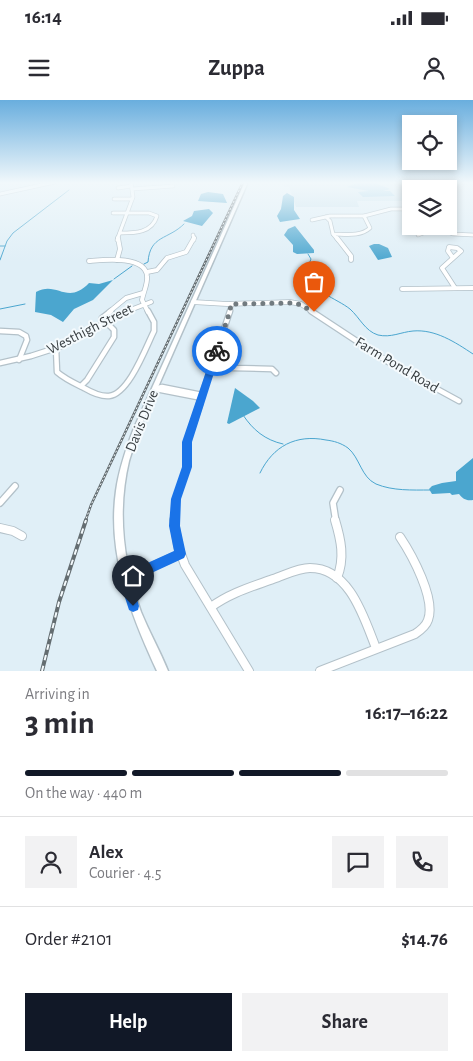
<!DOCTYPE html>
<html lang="en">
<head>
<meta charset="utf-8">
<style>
	:root { --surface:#fff; --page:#f2f2f3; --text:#2b2b33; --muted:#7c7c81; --line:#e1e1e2; --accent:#111827 }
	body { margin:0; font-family:"Alegreya Sans",sans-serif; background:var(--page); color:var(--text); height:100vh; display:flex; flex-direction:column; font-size:19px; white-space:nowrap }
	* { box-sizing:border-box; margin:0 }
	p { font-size:16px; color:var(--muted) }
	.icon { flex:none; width:28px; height:28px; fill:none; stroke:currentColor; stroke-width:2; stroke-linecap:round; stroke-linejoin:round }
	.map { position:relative; height:571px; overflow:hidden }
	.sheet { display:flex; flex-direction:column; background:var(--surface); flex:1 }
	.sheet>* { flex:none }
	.tools { position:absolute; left:402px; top:15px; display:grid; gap:10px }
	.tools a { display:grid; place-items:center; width:55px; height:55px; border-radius:0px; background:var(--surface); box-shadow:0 2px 8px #0003; font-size:25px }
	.pin { position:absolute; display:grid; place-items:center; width:42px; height:42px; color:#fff; margin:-51px -21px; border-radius:50% 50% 50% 0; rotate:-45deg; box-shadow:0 0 5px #0007 }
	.pin .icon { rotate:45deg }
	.courier { position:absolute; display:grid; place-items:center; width:50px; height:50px; margin:-25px; border:4px solid #1a73e8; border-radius:50%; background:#fff; color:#222; box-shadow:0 1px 6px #0007 }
	.summary em { font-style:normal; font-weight:700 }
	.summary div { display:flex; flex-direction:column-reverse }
	.summary { display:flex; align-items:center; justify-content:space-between; height:85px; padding:0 25px }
	h1 { font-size:32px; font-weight:700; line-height:38px }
	.bar { display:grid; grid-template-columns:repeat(4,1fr); gap:8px 5px; align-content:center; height:60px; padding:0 25px }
	.bar i { height:6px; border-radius:4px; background:var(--line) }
	.bar .selected { background:var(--accent) }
	.bar p { grid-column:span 4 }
	.line { display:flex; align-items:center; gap:12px; padding:0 25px; border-top:1px solid var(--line) }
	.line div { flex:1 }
	.round { display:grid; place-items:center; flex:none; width:52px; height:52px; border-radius:0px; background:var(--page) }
	.button { display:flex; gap:10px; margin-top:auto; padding:10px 25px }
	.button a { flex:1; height:58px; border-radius:0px; background:var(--accent); color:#fff; font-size:20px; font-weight:700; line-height:58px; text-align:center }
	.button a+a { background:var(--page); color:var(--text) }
	.status { display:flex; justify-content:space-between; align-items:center; height:35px; padding:0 25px; background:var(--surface); direction:ltr }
	.status svg { height:14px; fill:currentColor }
	header { display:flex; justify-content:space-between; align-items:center; height:65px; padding:0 25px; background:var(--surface); font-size:22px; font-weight:700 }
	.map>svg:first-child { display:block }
	.built { fill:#cce3ee }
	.green { fill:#94cae5 }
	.water { fill:#4ba6cf }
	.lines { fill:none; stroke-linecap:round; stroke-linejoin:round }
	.stream { stroke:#4ba6cf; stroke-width:1 }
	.minor-far4-casing { stroke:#b3c1c9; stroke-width:4.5 }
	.minor-far3-casing { stroke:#b3c1c9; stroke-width:5.5 }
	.minor-far2-casing { stroke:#b3c1c9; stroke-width:7 }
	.minor-far1-casing { stroke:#b3c1c9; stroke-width:8 }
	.minor-casing { stroke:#b3c1c9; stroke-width:10 }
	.major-casing { stroke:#b3c1c9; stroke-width:3 }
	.minor-far4 { stroke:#fff; stroke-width:3 }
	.minor-far3 { stroke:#fff; stroke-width:4 }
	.minor-far2 { stroke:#fff; stroke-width:4.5 }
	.minor-far1 { stroke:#fff; stroke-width:5.5 }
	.minor { stroke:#fff; stroke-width:8 }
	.major { fill:#fff; fill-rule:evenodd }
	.rail-far1-casing { stroke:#646d71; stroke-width:2.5 }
	.rail-casing { stroke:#646d71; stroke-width:4 }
	.rail-far1 { stroke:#f4fafd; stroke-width:1; stroke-dasharray:2; stroke-linecap:butt }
	.rail { stroke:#f4fafd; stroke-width:2; stroke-dasharray:5.5; stroke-linecap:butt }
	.route { fill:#1a73e8 }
	.done { stroke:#727b80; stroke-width:5; stroke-dasharray:0 9 }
	.labels { text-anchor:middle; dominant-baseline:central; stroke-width:4; stroke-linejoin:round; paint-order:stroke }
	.street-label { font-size:15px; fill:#373d40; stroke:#f4fafd }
</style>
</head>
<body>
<div class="status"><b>16:14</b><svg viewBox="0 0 49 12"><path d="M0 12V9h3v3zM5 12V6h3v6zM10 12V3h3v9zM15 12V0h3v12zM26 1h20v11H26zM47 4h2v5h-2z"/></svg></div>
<header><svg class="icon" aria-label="menu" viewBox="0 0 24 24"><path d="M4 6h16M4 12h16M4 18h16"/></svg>Zuppa<svg class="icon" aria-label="person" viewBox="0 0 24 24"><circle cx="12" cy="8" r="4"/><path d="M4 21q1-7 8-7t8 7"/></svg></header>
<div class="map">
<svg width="473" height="571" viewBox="0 0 473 571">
	<rect width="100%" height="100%" fill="#e0eff7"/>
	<!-- built -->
	<polygon class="built" points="283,82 419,82 425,89 411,89 411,101 357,101 359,107 296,107 289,87 284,87"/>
	<!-- green -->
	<polygon class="green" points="359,82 373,82 390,89 383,91 390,91 395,96 363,97 358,92 369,91 347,87"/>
	<!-- water -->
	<g class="water">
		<polygon points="208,92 223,94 227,103 198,101 201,94"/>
		<polygon points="287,93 294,97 294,110 300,119 280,122 277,116 281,109 283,96"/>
		<polygon points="209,109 213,113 202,126 183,121 192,116 194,111"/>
		<polygon points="295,126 314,150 314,153 297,154 293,152 293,145 284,135 288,129"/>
		<polygon points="374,144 379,144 388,148 392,157 378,160 369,146"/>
		<path d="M113,180L93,200L74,209L63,222L51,215L35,212L36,192C57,180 67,206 89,183L99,184Z"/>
		<polygon points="235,288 253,301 260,308 229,324 227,323"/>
		<path d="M473,358V400C466,401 463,399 459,394L452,395L450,393L432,394L429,389L432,386L442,383L456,381V372Z"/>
	</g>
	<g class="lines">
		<!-- stream -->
		<g class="stream">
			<polyline points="0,146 5,146"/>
			<path d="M308,154L311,159L306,172C312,192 336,198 350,209C360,218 365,231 378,235C391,238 401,232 413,231C435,229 455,242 473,254"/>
			<polyline points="0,160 7,141 13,133 69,90"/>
			<path d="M144,164L148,162C150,135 168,140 184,124"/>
			<polyline points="114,179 132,166"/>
			<polyline points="0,209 25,204"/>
			<path d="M243,315C253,330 265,340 283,344"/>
			<path d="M260,373C273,346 296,334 326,340C334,341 341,343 348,348C360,358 361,377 376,384C393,391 412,390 430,390"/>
		</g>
		<!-- minor-far4 casing -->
		<g class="minor-far4-casing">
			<g id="minor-far4">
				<polyline points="118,88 131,86"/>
				<polyline points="132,89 173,86"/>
				<polyline points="0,94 55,82"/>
				<polyline points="114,99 132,99"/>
				<path d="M113,113H149L157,116C152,133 135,133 120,133"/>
				<path d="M326,117L330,121L333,134C345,134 360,137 370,128L364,116"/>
				<polyline points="312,120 330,116 364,116 391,109 411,109"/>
				<polyline points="437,128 453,134 473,135"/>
				<polyline points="333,134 338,140"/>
				<polyline points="193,135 194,140"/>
				<polyline points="418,135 439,127"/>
				<polyline points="117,140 133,97 131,82"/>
			</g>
		</g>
		<!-- minor-far3 casing -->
		<g class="minor-far3-casing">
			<g id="minor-far3">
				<polyline points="337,138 351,156 351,160"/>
				<polyline points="453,158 448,151 449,147 457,148 461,151 442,168 455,188"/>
				<polyline points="117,160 120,149 118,138"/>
				<path d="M89,161C103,160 145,155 147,176C148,184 143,193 142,200L148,212"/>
				<polyline points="147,172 157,170 167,158 186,152 194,138"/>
				<polyline points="402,189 473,188"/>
				<polyline points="193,202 227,204 290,202 301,204 313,212"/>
				<polyline points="109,212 126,198 143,193"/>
				<polyline points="125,212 151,202"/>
				<polyline points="230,212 231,204"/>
			</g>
		</g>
		<!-- minor-far2 casing -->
		<g class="minor-far2-casing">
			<g id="minor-far2">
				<polyline points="311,211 393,265 459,301"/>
				<polyline points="0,231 19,232 26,236 27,240 19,260"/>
				<path d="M56,248L57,272C65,279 74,283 84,288C91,292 100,297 109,296C129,294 146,247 154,231V222L148,211"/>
				<polyline points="0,263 31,256 62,246 127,211"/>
				<polyline points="212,265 233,268 272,269 276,273"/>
				<polyline points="81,286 87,280 114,237 114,230 102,218 111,211"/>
				<polyline points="155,289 162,287 202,295"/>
				<polyline points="156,289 197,297 202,295"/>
				<polyline points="199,304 230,211"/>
			</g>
		</g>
		<!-- minor-far1 casing -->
		<g class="minor-far1-casing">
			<g id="minor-far1">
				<polyline points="0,403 15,386"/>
				<polyline points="174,422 176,399 188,364 187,342 200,303"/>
				<polyline points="336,422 333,403 340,390"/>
			</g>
		</g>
		<!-- minor casing -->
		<g class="minor-casing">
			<g id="minor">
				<polyline points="174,420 178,446 185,465 249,571"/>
				<path d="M335,420C341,440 345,458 337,478"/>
				<polyline points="0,428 13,431 22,436"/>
				<polyline points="125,479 180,454"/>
				<path d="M211,507C230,493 251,487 273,479C285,475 298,468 310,468C350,468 364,518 376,548"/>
				<path d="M320,571L415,534C421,530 426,526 428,520C436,499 412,455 400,437"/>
			</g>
		</g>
		<!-- major casing -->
		<g class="major-casing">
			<path id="major" d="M245,82H248L140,328C137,339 132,350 129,361C117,411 123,463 141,512C149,532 160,551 168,571H157C131,515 107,454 116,391C119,369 126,349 134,328Z"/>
		</g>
		<!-- minor-far4 -->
		<use href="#minor-far4" class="minor-far4"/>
		<!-- minor-far3 -->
		<use href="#minor-far3" class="minor-far3"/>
		<!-- minor-far2 -->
		<use href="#minor-far2" class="minor-far2"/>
		<!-- minor-far1 -->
		<use href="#minor-far1" class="minor-far1"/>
		<!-- minor -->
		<use href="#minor" class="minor"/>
		<!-- major -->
		<use href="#major" class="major"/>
		<!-- rail-far1 casing -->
		<g class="rail-far1-casing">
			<polyline id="rail-far1" points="85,422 91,405 243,82"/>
		</g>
		<!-- rail casing -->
		<g class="rail-casing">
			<polyline id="rail" points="42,571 59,502 86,420"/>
		</g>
		<!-- rail-far1 -->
		<use href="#rail-far1" class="rail-far1"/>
		<!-- rail -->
		<use href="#rail" class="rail"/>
	</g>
	<!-- sky -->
	<linearGradient id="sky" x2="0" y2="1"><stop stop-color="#69aede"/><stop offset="0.51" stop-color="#f1f8fb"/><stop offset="1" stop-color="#f1f8fb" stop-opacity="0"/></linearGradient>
	<rect width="473" height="162" fill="url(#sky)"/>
	<!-- route -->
	<polygon class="route" points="217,248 221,251 192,342 192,367 181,399 180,426 186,454 184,458 132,482 139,506 138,510 133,512 129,510 119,479 121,475 174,451 169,426 171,399 182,367 182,342 213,251"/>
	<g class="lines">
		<!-- done -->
		<polyline class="done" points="217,251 230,211 231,204 296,203 314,212"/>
	</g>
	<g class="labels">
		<!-- street labels -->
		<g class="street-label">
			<text transform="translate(90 229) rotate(-27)">Westhigh Street</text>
			<text transform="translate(397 265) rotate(31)">Farm Pond Road</text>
			<text transform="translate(142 321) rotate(-68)">Davis Drive</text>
		</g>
	</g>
</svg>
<div class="tools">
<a><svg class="icon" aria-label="locate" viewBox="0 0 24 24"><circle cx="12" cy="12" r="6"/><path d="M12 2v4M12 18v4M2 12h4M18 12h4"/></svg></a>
<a><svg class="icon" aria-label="layers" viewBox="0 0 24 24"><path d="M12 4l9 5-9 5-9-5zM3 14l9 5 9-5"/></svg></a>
</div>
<div class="pin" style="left:314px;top:212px;background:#ea580c"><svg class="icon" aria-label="bag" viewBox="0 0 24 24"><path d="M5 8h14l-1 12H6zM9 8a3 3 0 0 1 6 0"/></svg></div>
<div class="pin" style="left:133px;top:506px;background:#1f2937"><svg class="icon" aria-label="home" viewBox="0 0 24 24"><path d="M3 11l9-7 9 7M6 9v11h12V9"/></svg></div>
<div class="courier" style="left:217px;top:251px"><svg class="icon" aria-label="bike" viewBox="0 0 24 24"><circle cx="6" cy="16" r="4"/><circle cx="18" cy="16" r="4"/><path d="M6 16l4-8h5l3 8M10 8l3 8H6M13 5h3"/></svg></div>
</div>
<section class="sheet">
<div class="summary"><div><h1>3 min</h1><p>Arriving in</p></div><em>16:17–16:22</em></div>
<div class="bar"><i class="selected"></i><i class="selected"></i><i class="selected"></i><i></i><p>On the way · 440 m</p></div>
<div class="line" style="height:90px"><a class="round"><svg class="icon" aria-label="person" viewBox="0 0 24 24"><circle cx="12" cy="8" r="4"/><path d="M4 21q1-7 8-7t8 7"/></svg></a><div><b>Alex</b><p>Courier · 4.5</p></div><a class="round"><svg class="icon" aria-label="chat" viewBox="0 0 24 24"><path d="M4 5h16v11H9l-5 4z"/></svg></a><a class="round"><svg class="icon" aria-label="phone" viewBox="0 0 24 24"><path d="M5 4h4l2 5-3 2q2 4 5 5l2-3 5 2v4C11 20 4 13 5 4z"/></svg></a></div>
<div class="line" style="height:65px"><div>Order #2101</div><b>$14.76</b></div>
<div class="button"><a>Help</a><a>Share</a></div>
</section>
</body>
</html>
